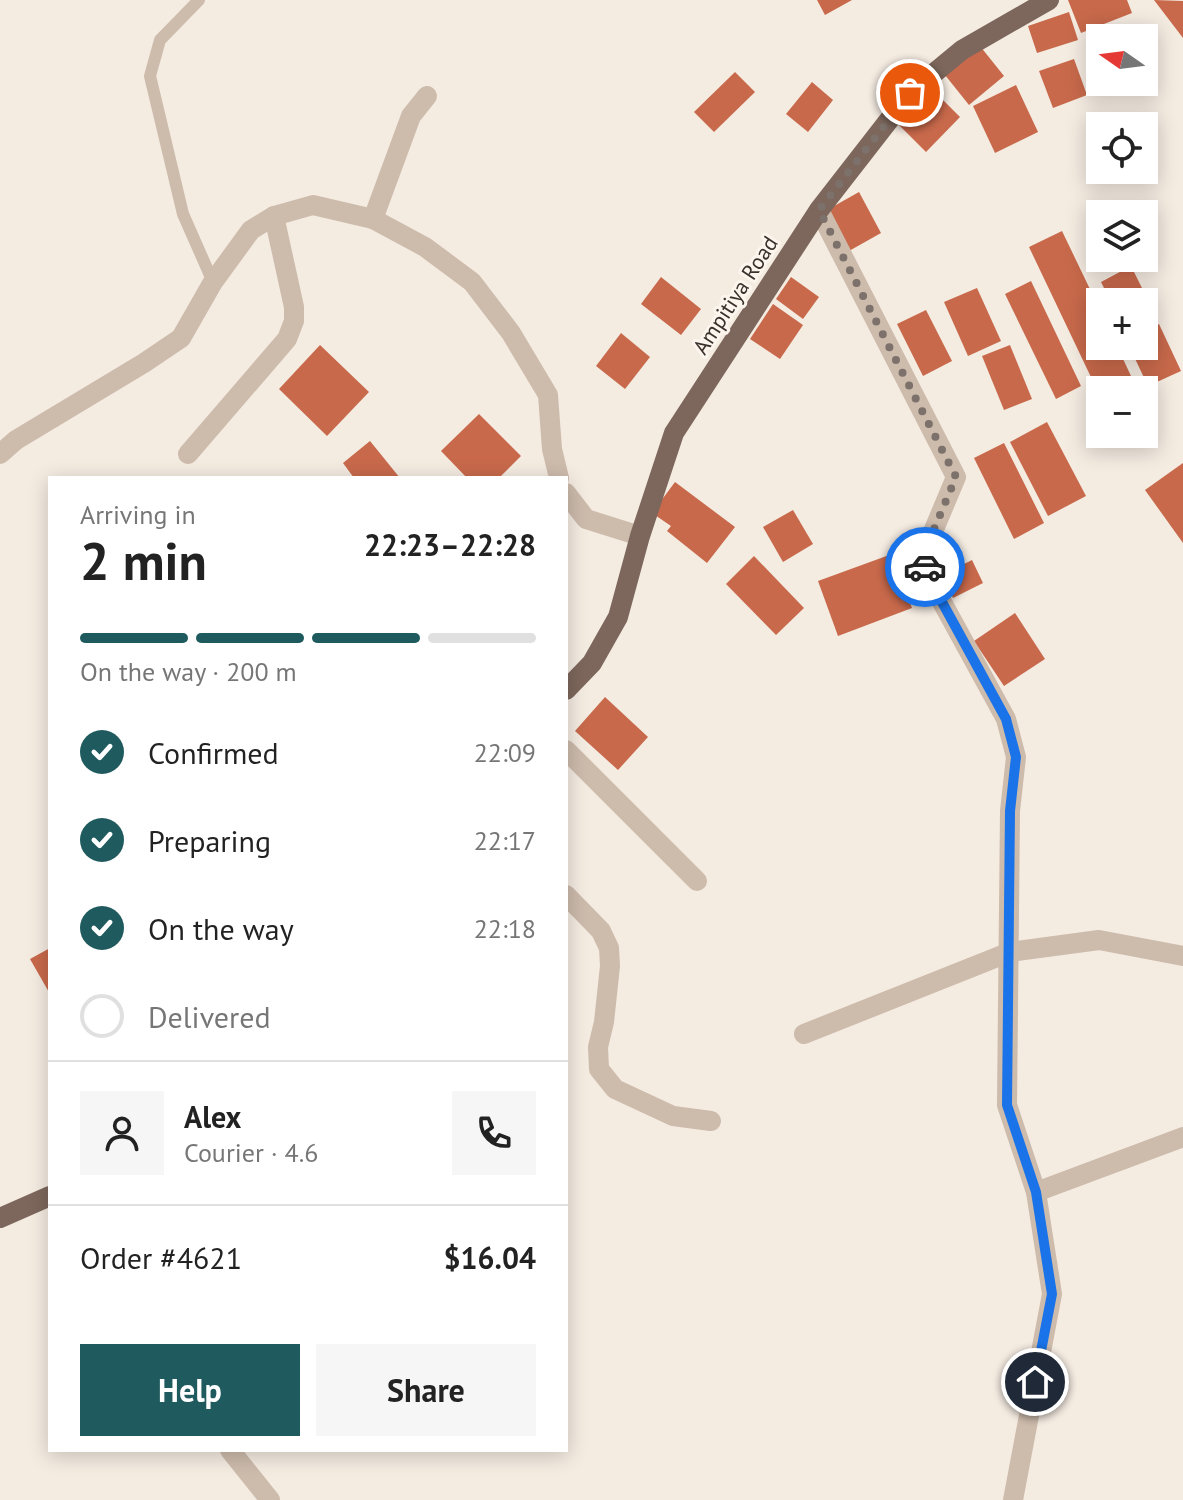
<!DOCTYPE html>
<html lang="en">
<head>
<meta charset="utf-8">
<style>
	:root { --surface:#fff; --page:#f6f6f6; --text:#222; --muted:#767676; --line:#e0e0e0; --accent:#1f5a5e }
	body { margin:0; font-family:"PT Sans",sans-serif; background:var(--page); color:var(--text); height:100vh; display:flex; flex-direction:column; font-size:30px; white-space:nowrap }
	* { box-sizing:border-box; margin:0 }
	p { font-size:26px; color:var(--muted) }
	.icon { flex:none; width:44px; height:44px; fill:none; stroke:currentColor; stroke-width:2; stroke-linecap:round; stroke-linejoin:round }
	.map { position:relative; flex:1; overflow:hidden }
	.side { position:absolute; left:48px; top:476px; width:520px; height:976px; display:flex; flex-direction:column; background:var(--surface); border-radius:0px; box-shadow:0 4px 20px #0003 }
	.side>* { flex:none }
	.needle { width:52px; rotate:284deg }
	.fabs { position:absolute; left:1086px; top:24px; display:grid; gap:16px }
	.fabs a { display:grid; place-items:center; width:72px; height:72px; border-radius:0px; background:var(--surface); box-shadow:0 4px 20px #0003; font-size:40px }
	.pin { position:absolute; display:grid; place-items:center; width:68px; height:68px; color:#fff; margin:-34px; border:4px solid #fff; border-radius:50%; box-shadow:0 2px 8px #0007 }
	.courier { position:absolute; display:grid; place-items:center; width:80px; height:80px; margin:-40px; border:6px solid #1a73e8; border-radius:50%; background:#fff; color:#222; box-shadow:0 2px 10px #0007 }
	.overview em { font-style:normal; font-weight:800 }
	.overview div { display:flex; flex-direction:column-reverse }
	.overview { display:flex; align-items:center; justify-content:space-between; height:136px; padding:0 32px }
	h1 { font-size:52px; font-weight:800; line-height:60px }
	.bar { display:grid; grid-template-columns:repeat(4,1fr); gap:12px 8px; align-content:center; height:96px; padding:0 32px }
	.bar i { height:10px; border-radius:6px; background:var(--line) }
	.bar .on { background:var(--accent) }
	.bar p { grid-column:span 4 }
	.line { display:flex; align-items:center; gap:20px; padding:0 32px; border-top:2px solid var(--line) }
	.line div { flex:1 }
	.round { display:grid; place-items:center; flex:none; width:84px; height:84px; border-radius:0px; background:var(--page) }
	ol { padding:0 32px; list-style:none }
	li { display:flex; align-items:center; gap:24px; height:88px }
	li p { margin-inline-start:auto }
	li .icon { padding:8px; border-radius:50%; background:var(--accent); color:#fff; stroke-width:4 }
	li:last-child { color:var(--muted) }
	li i { width:44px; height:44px; border:4px solid var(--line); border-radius:50% }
	.primary-button { display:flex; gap:16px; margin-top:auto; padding:16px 32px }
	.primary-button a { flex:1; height:92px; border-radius:0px; background:var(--accent); color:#fff; font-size:32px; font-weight:800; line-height:92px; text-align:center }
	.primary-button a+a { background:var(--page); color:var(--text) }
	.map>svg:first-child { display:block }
	.building { fill:#c8694b }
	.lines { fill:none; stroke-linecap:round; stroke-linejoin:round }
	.service { stroke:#cdbbac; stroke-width:12 }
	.minor { stroke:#cdbbac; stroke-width:20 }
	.primary { stroke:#7d675c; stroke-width:20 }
	.done { stroke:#7c716b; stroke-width:8; stroke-dasharray:0 14.4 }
	.route { stroke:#1a73e8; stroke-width:10 }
	.labels { text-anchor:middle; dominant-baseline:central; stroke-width:6; stroke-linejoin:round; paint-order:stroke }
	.street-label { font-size:22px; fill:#3b302b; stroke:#fbf5ee }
</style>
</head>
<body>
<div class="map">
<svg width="1183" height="1500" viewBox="0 0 1183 1500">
	<rect width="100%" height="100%" fill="#f4ebe1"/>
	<!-- building -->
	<g class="building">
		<polygon points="817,0 852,0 825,15"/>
		<polygon points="1068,0 1127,0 1132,13 1081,33"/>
		<polygon points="1154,0 1183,1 1183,38"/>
		<polygon points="1069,12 1078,40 1037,53 1028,26"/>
		<polygon points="980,46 1004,76 969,105 945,75"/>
		<polygon points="1074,59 1087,95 1053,108 1039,71"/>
		<polygon points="735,72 755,92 714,132 694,112"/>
		<polygon points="812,82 833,100 808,132 786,114"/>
		<polygon points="1016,85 1038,132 995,153 973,106"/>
		<polygon points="930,87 960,117 926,152 896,122"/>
		<polygon points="859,192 881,233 849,251 827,210"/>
		<polygon points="1062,231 1100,310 1100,346 1117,346 1131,376 1100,390 1100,396 1029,247"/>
		<polygon points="1131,266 1157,318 1144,324 1144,302 1111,302 1101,282"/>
		<polygon points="661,277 701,309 681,335 641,304"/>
		<polygon points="791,277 819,297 803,319 776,299"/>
		<polygon points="1031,281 1081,386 1056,399 1005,294"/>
		<polygon points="977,288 1001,341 968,356 944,302"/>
		<polygon points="773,304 803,325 780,359 750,339"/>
		<polygon points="926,310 952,361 923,376 897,324"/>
		<polygon points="1159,324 1181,371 1148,386 1129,346 1144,346 1144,331"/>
		<polygon points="621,333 650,357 625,389 596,366"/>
		<polygon points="320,345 369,392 327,436 279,389"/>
		<polygon points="1010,345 1032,399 1004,410 982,356"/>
		<polygon points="479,414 521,456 499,478 467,478 441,451"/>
		<polygon points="1047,422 1086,496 1048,516 1010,442"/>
		<polygon points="370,441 400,478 354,478 343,463"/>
		<polygon points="1004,443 1044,523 1014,539 974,458"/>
		<polygon points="1183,463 1183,543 1145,490"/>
		<polygon points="675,482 735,527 707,563 667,531 671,526 652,513"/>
		<polygon points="793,510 813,544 783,562 763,527"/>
		<polygon points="892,554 912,608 838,636 818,581"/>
		<polygon points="754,556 804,608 776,635 726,584"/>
		<polygon points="972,560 983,583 953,598 942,575"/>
		<polygon points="1015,613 1045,659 1004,686 974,641"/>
		<polygon points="605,697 648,737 618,770 575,731"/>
		<polygon points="50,948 50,994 30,959"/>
	</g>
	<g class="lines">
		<!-- service -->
		<polyline class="service" points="199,0 160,40 150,76 183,214 213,282"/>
		<!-- minor -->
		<g class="minor">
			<polyline points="819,210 956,477 927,546 925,571 1006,719 1016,757 1010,811 1007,1105 1036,1192 1052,1294 1013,1500"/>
			<polyline points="373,219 411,116 427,96"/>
			<polyline points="0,454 16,440 144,363 181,338 213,282 251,230 274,216 313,205 373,219 425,247 472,282 511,333 548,395 552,449 559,478"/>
			<polyline points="188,454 287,339 294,321 294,307 274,216"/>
			<polyline points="566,493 586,519 640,536"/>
			<polyline points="566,750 697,881"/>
			<polyline points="566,895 601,931 609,948 610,966 604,1022 598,1047 599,1069 615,1089 673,1116 711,1121"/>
			<polyline points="804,1034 1010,952 1099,940 1183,956"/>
			<polyline points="1036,1192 1183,1137"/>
			<polyline points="230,1450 270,1500"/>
		</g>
		<!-- primary -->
		<g class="primary">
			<polyline points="566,690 592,663 618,617 640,536 674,433 819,210 910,93 962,50 1049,0"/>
			<polyline points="0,1218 50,1196"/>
		</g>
	</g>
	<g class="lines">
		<!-- done -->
		<polyline class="done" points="910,93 819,210 956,477 927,546 925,567"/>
		<!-- route -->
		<polyline class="route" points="925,567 925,571 1006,719 1016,757 1010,811 1007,1105 1036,1192 1052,1294 1035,1382"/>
	</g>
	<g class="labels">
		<!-- street labels -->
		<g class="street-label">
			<text transform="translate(735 295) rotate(-57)">Ampitiya Road</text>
		</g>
	</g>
</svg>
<div class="fabs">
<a><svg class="needle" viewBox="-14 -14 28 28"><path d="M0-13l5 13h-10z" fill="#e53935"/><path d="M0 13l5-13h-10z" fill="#767676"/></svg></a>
<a><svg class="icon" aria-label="locate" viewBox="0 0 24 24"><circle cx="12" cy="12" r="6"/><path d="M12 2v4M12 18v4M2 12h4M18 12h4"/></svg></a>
<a><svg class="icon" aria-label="layers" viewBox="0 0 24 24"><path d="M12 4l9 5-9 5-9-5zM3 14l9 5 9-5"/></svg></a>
<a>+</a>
<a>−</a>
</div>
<div class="pin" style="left:910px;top:93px;background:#ea580c"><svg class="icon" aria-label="bag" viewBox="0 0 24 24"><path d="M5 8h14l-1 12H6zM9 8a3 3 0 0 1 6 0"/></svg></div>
<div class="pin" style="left:1035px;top:1382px;background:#1f2937"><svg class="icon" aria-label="home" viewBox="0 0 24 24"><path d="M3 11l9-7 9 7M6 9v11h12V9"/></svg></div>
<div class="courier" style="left:925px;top:567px"><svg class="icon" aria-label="car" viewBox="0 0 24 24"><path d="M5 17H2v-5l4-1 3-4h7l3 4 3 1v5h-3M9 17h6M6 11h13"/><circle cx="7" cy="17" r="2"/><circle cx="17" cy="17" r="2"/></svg></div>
<section class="side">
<div class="overview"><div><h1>2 min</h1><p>Arriving in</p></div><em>22:23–22:28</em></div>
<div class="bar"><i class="on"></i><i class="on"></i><i class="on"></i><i></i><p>On the way · 200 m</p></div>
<ol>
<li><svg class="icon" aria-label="check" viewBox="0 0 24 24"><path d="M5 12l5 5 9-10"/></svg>Confirmed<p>22:09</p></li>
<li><svg class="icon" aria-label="check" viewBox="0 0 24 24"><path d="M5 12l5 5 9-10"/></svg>Preparing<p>22:17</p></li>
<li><svg class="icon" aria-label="check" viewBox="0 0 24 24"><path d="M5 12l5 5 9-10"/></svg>On the way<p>22:18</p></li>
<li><i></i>Delivered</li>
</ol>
<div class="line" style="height:144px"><a class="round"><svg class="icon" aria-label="person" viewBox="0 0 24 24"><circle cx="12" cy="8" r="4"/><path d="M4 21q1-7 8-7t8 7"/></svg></a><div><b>Alex</b><p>Courier · 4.6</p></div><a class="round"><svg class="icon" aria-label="phone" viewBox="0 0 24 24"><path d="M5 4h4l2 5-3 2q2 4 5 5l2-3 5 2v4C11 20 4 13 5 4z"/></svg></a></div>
<div class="line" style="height:104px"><div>Order #4621</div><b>$16.04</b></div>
<div class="primary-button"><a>Help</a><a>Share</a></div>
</section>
</div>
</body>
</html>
